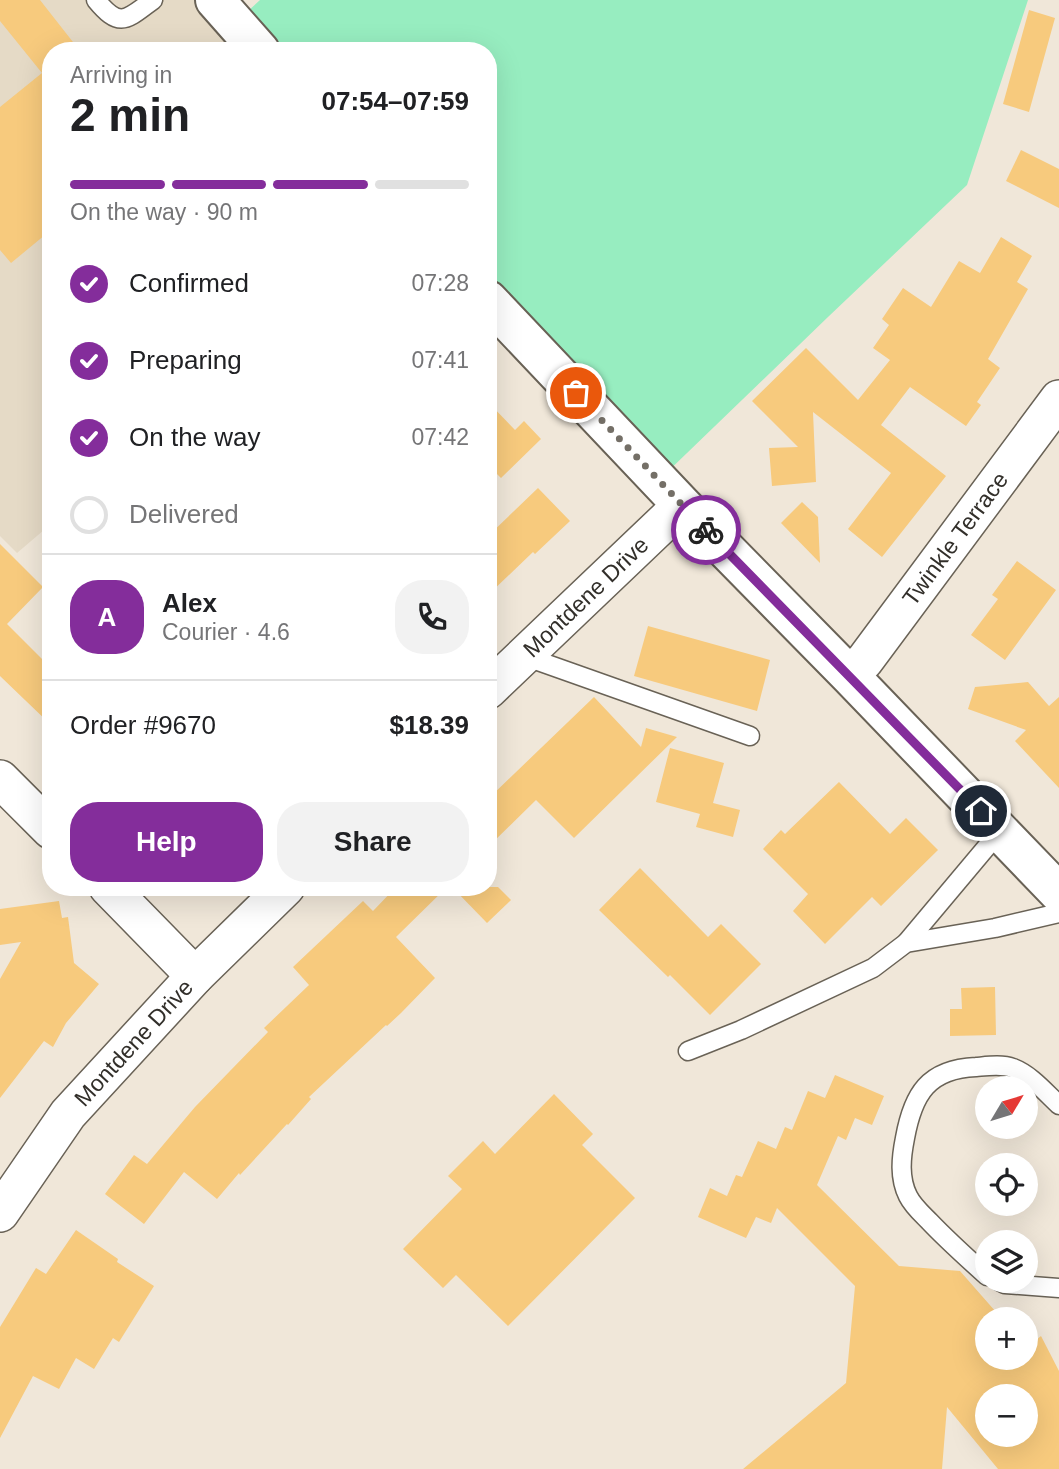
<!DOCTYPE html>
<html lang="en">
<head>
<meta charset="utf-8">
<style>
	:root { --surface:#fff; --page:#f2f2f2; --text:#202124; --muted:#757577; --line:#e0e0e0; --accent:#842d9b }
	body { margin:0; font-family:Helvetica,sans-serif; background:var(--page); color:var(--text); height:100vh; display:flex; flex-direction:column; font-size:26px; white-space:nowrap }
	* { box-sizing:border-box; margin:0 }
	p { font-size:23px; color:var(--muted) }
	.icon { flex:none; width:38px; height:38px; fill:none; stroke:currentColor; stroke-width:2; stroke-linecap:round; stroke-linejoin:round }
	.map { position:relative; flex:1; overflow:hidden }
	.details { position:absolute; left:42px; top:42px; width:455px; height:854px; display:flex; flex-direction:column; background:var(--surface); border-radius:28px; box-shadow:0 7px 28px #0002 }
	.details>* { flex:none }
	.needle { width:46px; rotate:52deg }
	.buttons { position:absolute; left:975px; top:1076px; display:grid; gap:14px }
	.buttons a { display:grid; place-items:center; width:63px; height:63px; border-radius:50%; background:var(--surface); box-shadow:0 7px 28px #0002; font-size:35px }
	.pin { position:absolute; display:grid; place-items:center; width:60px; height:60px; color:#fff; margin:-30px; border:4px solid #fff; border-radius:50%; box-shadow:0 2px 7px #0007 }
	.courier { position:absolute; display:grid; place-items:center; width:70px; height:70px; margin:-35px; border:5px solid #842d9b; border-radius:50%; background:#fff; color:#222; box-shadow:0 2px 9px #0007 }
	.overview em { font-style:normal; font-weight:600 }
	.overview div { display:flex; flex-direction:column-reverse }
	.overview { display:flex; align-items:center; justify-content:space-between; height:119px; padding:0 28px }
	h1 { font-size:46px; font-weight:600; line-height:52px }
	.bar { display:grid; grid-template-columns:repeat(4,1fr); gap:10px 7px; align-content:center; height:84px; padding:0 28px }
	.bar i { height:9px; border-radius:5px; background:var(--line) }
	.bar .current { background:var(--accent) }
	.bar p { grid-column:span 4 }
	.line { display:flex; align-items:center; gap:18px; padding:0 28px; border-top:2px solid var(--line) }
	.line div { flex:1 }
	.round { display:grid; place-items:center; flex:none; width:74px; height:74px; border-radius:28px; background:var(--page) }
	ol { padding:0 28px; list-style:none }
	li { display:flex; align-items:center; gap:21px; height:77px }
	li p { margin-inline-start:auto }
	li .icon { padding:7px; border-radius:50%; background:var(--accent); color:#fff; stroke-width:4 }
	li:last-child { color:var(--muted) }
	li i { width:38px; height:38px; border:4px solid var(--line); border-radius:50% }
	.cta { display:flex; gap:14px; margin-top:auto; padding:14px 28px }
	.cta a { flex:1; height:80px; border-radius:28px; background:var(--accent); color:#fff; font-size:28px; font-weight:600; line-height:80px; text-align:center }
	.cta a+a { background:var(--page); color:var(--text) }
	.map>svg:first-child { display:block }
	.education { fill:#e5dac6 }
	.green { fill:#97edc0 }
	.building { fill:#f7ca7d; fill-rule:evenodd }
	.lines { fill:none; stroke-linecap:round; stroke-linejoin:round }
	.lane-casing { stroke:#696256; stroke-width:21 }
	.street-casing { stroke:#696256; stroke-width:40 }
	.secondary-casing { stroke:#696256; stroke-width:42 }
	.lane { stroke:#fff; stroke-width:18 }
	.street { stroke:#fff; stroke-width:37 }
	.secondary { stroke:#fff; stroke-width:38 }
	.done { stroke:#746f67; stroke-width:7; stroke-dasharray:0 12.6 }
	.route { stroke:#842d9b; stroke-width:9 }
	.labels { text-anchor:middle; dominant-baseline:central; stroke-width:6; stroke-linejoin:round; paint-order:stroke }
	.street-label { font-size:23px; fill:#322f2a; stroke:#fff }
</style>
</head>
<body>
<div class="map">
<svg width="1059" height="1469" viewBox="0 0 1059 1469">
	<rect width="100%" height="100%" fill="#f0e7d9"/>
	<!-- education -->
	<polygon class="education" points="0,0 216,0 262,51 51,51 51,524 17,553 0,536"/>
	<!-- green -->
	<polygon class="green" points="260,0 1028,0 967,185 828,317 659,480 488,297 488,51 262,51 236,22"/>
	<!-- building -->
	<g class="building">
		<polygon points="0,0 40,0 80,51 51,51 51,230 11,263 0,250 0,107 42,73 0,21"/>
		<polygon points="1029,10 1055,18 1029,112 1003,104"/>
		<polygon points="1021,150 1059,169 1059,208 1006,181"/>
		<polygon points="1001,237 1032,256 1017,282 1028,289 988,359 1000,368 977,402 981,405 966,426 910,387 881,425 946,476 882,557 848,529 891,473 813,412 816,482 772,486 769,448 798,447 752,401 806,348 858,400 890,360 873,348 889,325 882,319 903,288 931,307 959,261 980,273"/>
		<polygon points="488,402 515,430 524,421 541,439 501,478 488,465"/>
		<polygon points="538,488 570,521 535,554 533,552 488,595 488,536"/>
		<polygon points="802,502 818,517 820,563 781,523"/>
		<polygon points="0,544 43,587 7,624 51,668 51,725 0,676"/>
		<polygon points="1017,561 1056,590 1005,660 971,635 998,599 992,595"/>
		<polygon points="648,626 770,660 757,711 634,676"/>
		<polygon points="1028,682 1049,706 1059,697 1059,788 1015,741 1026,730 968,709 975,687"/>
		<polygon points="594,697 641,747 646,728 677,737 574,838 536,800 488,847 488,799"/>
		<polygon points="670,748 724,763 713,803 740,810 733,837 696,827 700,814 656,802"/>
		<polygon points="839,782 890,834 906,818 938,850 881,906 872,897 825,944 793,911 808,894 763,849 781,830 785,834"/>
		<polygon points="640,868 708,937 721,924 761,964 710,1015 670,975 668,977 599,910"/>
		<polygon points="396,887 447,887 396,937 435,978 401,1013 387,1026 386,1025 309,1097 311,1099 288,1125 287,1124 240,1175 239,1173 217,1199 184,1172 144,1224 105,1194 134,1155 147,1164 195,1107 268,1032 264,1028 309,985 293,967 363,901 373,911"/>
		<polygon points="452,887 498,887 511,900 487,923"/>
		<polygon points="59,901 62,918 68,917 74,963 99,984 66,1023 53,1047 44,1041 0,1098 0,979 21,942 0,945 0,909"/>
		<polygon points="995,987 996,1035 950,1036 950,1009 962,1009 961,988"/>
		<path d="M835,1075L884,1096L872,1125L855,1118L846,1140L838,1136L817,1185L899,1266L960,1271L1003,1320H987V1358H1026V1344L1027,1347L1041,1336L1059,1371V1469H998L947,1407L942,1469H743L846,1383L855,1286L777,1208L771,1223L756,1217L746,1238L698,1217L710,1188L727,1196L736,1175L742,1177L758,1141L776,1149L785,1127L792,1130L808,1091L825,1098ZM987,1396H1026V1435H987Z"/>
		<polygon points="554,1094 593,1134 582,1145 635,1198 508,1326 456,1275 443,1288 403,1249 462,1189 448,1176 483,1141 495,1154"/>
		<polygon points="76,1230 118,1259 117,1262 154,1286 119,1342 113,1338 94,1369 76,1358 59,1389 33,1376 0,1438 0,1327 36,1268 46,1274"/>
	</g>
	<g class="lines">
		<!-- lane casing -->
		<g class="lane-casing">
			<g id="lane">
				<path d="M96,0C120,29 126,20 153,0"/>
				<polyline points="524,656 750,736"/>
				<polyline points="906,943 1000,831"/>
				<polyline points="688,1051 741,1030 873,968 906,943 995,928 1059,913"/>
				<path d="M987,1276C967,1258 947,1240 929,1221C921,1213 913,1206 908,1196C899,1178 901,1158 905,1138C913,1094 928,1069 976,1067C988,1066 1002,1064 1013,1068C1031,1075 1045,1092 1059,1105"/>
				<polyline points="999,1281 1005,1284 1059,1288"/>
			</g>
		</g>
		<!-- street casing -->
		<g class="street-casing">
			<g id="street">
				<path id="s1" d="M850,676L865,660L1059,399"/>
				<path id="s2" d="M488,690L682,505"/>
				<polyline points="0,779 51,830"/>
				<polyline points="108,887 195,976"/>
				<path id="s3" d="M0,1213L68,1114L195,976L286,887"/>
			</g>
		</g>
		<!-- secondary casing -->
		<g class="secondary-casing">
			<g id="secondary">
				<polyline points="215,0 260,51"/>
				<polyline points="488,300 682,505 850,676 1059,893"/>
			</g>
		</g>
		<!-- lane -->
		<use href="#lane" class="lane"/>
		<!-- street -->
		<use href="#street" class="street"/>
		<!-- secondary -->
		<use href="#secondary" class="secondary"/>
	</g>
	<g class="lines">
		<!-- done -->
		<polyline class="done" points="576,393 706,530"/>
		<!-- route -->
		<polyline class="route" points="706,530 981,811"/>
	</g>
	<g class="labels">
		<!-- street labels -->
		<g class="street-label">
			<text stroke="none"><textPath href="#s1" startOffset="173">Twinkle Terrace</textPath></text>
			<text stroke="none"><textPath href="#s2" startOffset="135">Montdene Drive</textPath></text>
			<text stroke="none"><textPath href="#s3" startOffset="217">Montdene Drive</textPath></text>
		</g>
	</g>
</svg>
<div class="buttons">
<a><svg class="needle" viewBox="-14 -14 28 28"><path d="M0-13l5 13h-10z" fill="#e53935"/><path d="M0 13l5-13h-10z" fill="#757577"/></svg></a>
<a><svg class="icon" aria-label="locate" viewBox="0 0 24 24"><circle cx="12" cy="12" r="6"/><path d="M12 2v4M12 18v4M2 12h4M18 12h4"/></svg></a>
<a><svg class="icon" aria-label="layers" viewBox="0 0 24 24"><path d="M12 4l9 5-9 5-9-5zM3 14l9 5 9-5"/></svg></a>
<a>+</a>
<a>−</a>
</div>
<div class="pin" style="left:576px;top:393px;background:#ea580c"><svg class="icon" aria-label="bag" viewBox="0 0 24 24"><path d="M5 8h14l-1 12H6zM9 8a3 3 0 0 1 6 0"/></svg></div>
<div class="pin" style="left:981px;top:811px;background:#1f2937"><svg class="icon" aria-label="home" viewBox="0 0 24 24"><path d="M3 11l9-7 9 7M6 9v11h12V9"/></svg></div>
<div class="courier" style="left:706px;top:530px"><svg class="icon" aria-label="bike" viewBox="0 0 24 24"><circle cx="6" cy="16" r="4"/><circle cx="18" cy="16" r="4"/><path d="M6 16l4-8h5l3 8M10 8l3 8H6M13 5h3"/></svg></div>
<section class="details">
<div class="overview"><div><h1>2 min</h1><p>Arriving in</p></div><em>07:54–07:59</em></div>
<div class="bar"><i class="current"></i><i class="current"></i><i class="current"></i><i></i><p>On the way · 90 m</p></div>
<ol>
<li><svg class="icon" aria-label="check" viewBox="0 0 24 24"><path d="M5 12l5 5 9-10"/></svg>Confirmed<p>07:28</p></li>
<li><svg class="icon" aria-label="check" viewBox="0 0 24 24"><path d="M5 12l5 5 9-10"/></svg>Preparing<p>07:41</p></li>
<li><svg class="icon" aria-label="check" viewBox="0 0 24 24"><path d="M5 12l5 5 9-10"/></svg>On the way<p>07:42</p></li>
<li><i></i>Delivered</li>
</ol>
<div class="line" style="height:126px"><b class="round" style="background:var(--accent);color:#fff">A</b><div><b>Alex</b><p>Courier · 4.6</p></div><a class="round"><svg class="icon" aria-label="phone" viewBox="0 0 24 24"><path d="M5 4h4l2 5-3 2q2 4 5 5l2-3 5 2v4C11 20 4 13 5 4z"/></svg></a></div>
<div class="line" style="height:91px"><div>Order #9670</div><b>$18.39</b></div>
<div class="cta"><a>Help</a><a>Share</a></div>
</section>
</div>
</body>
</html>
